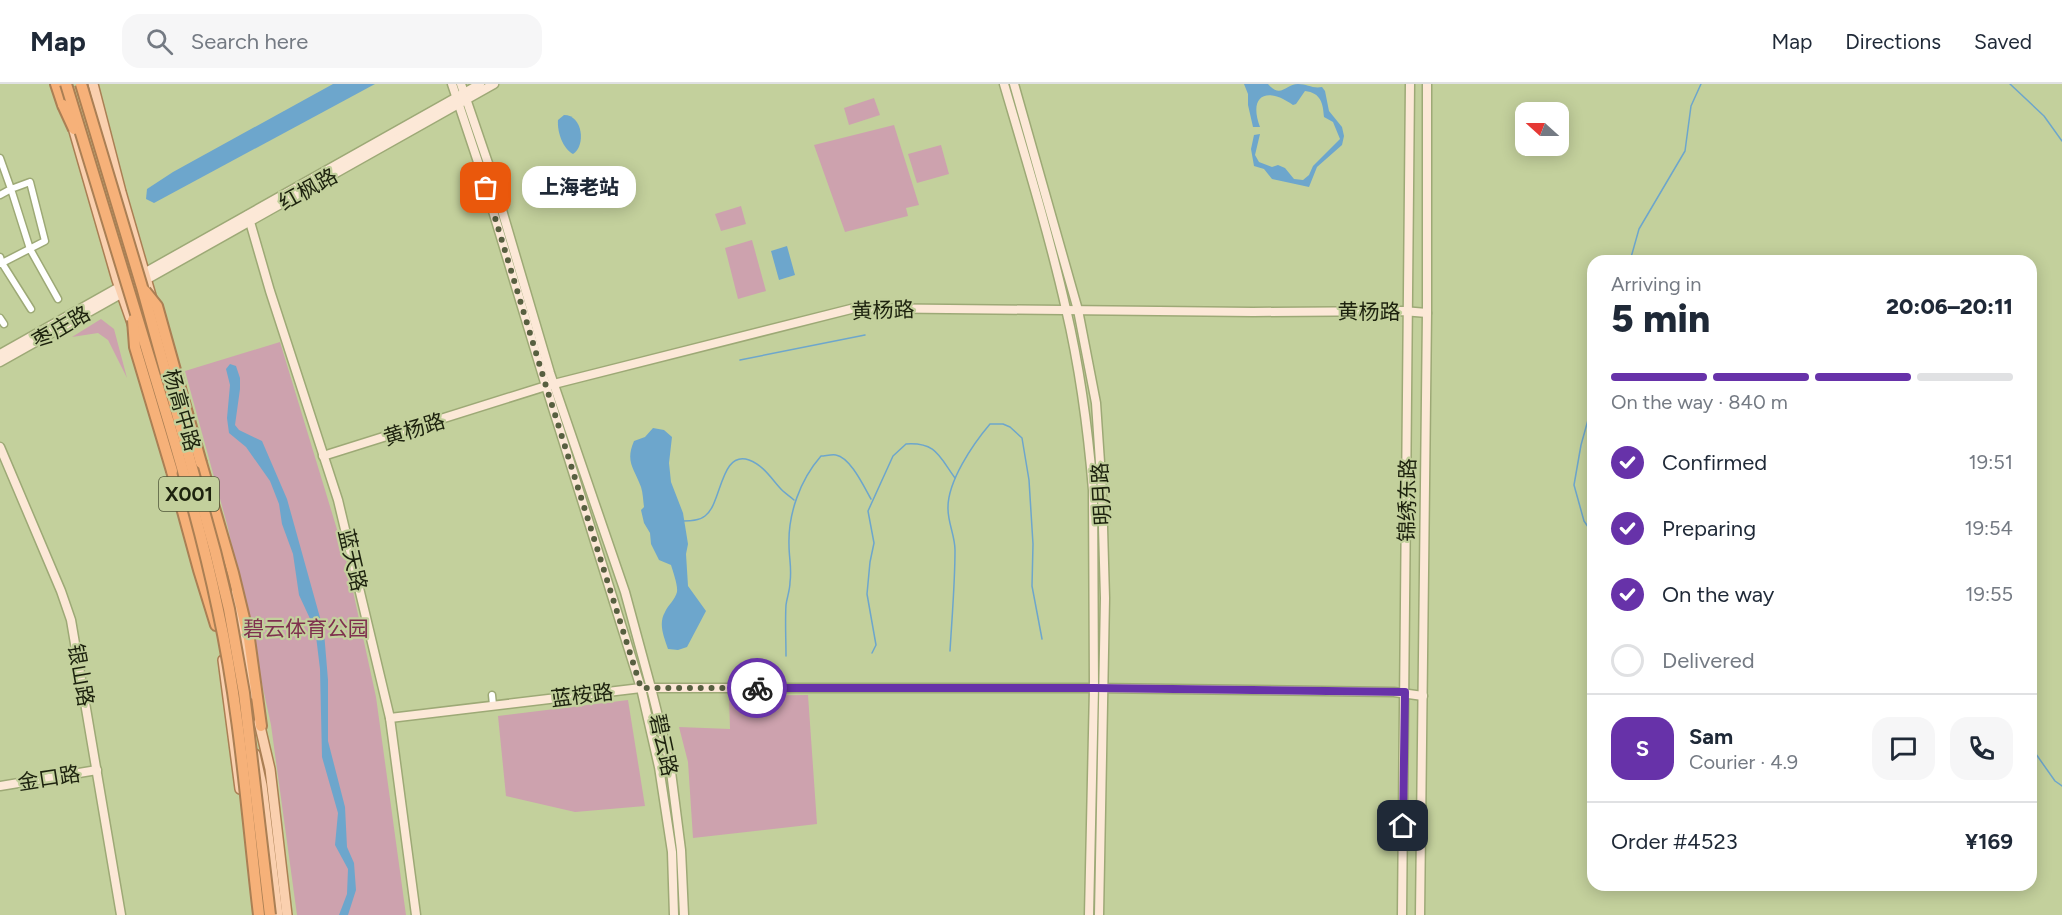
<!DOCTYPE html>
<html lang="en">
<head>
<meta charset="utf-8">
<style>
	:root { --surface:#fff; --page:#f6f6f7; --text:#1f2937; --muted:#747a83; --line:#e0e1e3; --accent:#6732a9 }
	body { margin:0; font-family:Figtree,"Noto Sans SC",sans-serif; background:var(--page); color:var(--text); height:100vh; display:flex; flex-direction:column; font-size:22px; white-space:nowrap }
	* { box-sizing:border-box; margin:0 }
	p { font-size:20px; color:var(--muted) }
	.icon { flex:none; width:33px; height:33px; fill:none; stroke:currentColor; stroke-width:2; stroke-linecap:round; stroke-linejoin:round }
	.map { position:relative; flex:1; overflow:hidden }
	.details { position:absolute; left:1587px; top:171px; width:450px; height:636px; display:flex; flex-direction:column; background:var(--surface); border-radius:18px; box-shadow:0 3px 15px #0003 }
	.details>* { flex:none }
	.needle { width:39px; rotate:291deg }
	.tools { position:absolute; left:1515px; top:18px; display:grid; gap:12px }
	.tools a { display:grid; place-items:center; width:54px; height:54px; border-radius:12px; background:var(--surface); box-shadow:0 3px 15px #0003; font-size:30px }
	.pin { position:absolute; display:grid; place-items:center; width:51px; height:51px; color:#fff; margin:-26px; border-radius:12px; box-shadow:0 3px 9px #0006 }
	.courier { position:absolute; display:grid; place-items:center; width:60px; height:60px; margin:-30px; border:4px solid #6732a9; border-radius:50%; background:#fff; color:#222; box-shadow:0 2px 8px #0007 }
	.bubble { position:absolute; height:42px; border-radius:18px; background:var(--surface); box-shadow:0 3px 15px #0003; font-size:20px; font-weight:800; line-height:42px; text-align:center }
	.summary em { font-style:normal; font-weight:800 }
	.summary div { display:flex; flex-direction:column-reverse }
	.summary { display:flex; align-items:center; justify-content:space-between; height:102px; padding:0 24px }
	h1 { font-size:39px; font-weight:800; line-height:45px }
	.bar { display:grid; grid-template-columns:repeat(4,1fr); gap:9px 6px; align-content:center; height:72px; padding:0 24px }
	.bar i { height:8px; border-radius:4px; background:var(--line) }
	.bar .active { background:var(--accent) }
	.bar p { grid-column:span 4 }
	.line { display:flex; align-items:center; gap:15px; padding:0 24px; border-top:2px solid var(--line) }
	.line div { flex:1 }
	.round { display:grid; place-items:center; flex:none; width:63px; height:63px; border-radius:18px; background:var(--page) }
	ol { padding:0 24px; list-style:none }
	li { display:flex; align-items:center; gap:18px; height:66px }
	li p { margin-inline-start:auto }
	li .icon { padding:6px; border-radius:50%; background:var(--accent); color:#fff; stroke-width:4 }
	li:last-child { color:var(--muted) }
	li i { width:33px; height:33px; border:3px solid var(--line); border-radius:50% }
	header { display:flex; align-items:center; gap:36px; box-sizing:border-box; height:84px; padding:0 30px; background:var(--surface); border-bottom:2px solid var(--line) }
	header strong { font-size:28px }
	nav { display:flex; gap:33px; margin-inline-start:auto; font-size:21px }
	.search { width:420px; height:54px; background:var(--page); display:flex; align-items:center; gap:15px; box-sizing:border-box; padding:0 21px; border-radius:18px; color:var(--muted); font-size:22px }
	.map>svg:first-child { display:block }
	.green { fill:#cda2ae }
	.water { fill:#6da6cc }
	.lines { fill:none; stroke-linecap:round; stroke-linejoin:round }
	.stream { stroke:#6da6cc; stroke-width:1.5 }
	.street-casing { stroke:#9da976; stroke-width:9 }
	.secondary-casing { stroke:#9da976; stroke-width:11 }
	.primary-casing { stroke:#aa7f54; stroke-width:12 }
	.highway-casing { stroke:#aa7f54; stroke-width:14 }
	.street { stroke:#fff; stroke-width:6 }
	.secondary { stroke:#fce8d7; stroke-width:8 }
	.primary { stroke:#fad0af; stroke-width:9 }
	.highway { stroke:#f6b179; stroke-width:10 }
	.highway-bridge-casing { stroke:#aa7f54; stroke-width:14; stroke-linecap:butt }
	.highway-bridge { stroke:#f6b179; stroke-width:10 }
	.done { stroke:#575f40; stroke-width:6; stroke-dasharray:0 10.8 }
	.route { stroke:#6732a9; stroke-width:8 }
	.labels { text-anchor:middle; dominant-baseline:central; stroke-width:4.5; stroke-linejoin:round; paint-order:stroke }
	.shield { fill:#c3d09c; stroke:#4f5639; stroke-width:1.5 }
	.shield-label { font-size:20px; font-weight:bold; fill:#1d220e }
	.street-label { font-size:21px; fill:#1d220e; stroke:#c3d09c }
	.park-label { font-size:21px; fill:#7f314e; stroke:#c3d09c }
</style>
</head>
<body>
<header>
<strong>Map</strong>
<div class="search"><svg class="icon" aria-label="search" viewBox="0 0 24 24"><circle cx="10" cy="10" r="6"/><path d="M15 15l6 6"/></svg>Search here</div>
<nav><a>Map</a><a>Directions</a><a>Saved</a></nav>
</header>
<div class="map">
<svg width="2062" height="831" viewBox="0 0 2062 831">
	<rect width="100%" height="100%" fill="#c3d09c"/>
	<!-- green -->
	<g class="green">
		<polygon points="874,14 880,31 849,41 844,24"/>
		<polygon points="894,41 919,121 906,124 908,132 845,148 814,61"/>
		<polygon points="941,61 949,90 917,99 908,70"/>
		<polygon points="741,122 746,140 721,147 715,130"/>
		<polygon points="752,156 766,207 738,215 725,164"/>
		<polygon points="101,235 114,245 127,294 108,256 98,249 72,253"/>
		<polygon points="280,258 346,475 376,613 406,831 297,831 271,641 228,444 185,287"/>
		<polygon points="808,611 817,740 693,754 688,678 679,643 730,645 729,612"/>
		<polygon points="628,616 645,722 575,728 506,712 498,632"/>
	</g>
	<!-- water -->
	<g class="water">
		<polygon points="333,0 375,0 154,119 146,115 147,105 173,88"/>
		<path d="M1244,0H1268C1281,15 1286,0 1298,0C1307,0 1313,5 1322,3L1325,7L1329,27L1342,43L1344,52L1342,61L1317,83L1309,103L1272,95L1264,85L1254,82L1251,65L1254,51L1260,50L1255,71L1259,78L1272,83L1278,81L1285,84L1294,95L1303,96L1309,91L1313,82L1340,55L1333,38L1324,33C1323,19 1321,9 1305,7L1296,20L1293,21C1267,2 1248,11 1260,43H1253L1248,21V10Z"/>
		<path d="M564,31C583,31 586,62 573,70C563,65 557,48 558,36Z"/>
		<polygon points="787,162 795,191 779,196 771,167"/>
		<polygon points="230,280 236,282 240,294 240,305 235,341 239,346 262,357 287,415 324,548 328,596 328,657 345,723 347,763 354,779 356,806 348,831 339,831 347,810 348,785 335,761 338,729 322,673 320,585 316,552 312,539 299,511 293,470 282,440 279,420 270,397 246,363 229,349 227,334 230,301 226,285"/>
		<path d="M653,344L664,346L672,353L669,379L671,398L683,429L688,460L686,470L688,502L706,527L687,563L678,566L668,565C664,553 658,540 665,528C668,521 675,516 677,508C678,501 673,488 671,481L659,476L651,460L650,449L644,439L641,426L644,423C643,416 643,409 641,403C634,384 625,378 634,357L645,353Z"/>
	</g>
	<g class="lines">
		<!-- stream -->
		<g class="stream">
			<polyline points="2010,0 2044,32 2062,57"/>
			<polyline points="1630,177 1639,145 1685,67 1691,22 1701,0"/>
			<polyline points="740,276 865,251"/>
			<polyline points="1593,318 1581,361 1574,401 1584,437 1593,450"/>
			<path d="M683,437C690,437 699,437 705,432C722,420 720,366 749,376C763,381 771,394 780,404C784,409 790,412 794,416"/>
			<path d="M950,567C952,533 955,499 955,466C955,452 948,439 948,425C947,398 973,360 990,340H1003L1010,343L1022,354L1029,396L1033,460L1032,502L1042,555"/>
			<path d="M872,569L876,561L867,510L870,478L874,459L868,427L893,372L906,360C936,358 939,372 955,394"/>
			<path d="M786,572C786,555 785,538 786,521C787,513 790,506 790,498C792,485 789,474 789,461C788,430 800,396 821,372C825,372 832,370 836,371C851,374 864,403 871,415"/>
			<polyline points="2031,663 2055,697 2062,702"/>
		</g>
		<!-- street casing -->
		<g class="street-casing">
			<g id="street">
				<polyline points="0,74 11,105 0,111"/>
				<polyline points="0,173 2,179 0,180 2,179 31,225"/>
				<polyline points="2,179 45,157 30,98 11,105 30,165 58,215"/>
				<polyline points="0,234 4,240"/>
				<polyline points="492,611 493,621"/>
			</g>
		</g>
		<!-- secondary casing -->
		<g class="secondary-casing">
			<g id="secondary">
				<polyline points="452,0 480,84 546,302 641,604 659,683 672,768 674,831"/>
				<polyline points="461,0 489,82 550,289 625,508 651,604 670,680 681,766 684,831"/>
				<path d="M1004,0C1026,75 1049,150 1066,225C1080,285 1088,345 1093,406L1094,604L1089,831"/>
				<polyline points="1014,0 1078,226 1096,319 1102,408 1105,514 1099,831"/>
				<polyline points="248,131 270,207 338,416 390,634 416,831"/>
				<polyline points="0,270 480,0"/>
				<polyline points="0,278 494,0"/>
				<polyline points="0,363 61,507 71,536 121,831"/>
				<polyline points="323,372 546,302 855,224 1253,228 1403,227 1427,229"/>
				<polyline points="390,634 641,604 1094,604 1394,608 1423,612"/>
				<polyline points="0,702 97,686"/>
				<polyline points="1402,831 1410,0"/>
				<polyline points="1420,831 1427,229 1427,0"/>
			</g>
		</g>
		<!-- primary casing -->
		<g class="primary-casing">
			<g id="primary">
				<polyline points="93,0 121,108 152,215"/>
				<polyline points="72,40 117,196 133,242"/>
				<polyline points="158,321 169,360"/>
				<polyline points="233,511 252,610"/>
				<polyline points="223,576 240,705"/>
				<polyline points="259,638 270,685 287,831"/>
				<polyline points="255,670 262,701 278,831"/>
			</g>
		</g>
		<!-- highway casing -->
		<g class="highway-casing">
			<g id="highway">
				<polyline points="56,0 63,21"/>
				<polyline points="201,379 233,489 249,555 261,642"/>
				<polyline points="172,387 199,486 216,541"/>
			</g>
		</g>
		<!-- street -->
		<use href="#street" class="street"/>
		<!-- secondary -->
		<use href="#secondary" class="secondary"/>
		<!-- primary -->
		<use href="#primary" class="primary"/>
		<!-- highway -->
		<use href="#highway" class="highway"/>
		<!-- highway-bridge casing -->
		<g class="highway-bridge-casing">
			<g id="highway-bridge">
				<path d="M66,0C91,81 115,162 140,243C168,336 198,430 218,526C240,626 247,729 259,831"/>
				<polyline points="81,0 142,203 215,467 229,525 244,609 270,831"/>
				<polyline points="63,21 74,45"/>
				<polyline points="145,207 157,222 201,379"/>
				<polyline points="133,236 135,263 172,387"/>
			</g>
		</g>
		<!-- highway-bridge -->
		<use href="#highway-bridge" class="highway-bridge"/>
	</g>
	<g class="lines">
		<!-- done -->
		<polyline class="done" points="486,104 546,302 641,604 757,604"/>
		<!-- route -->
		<polyline class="route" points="757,604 1094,604 1405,608 1403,742"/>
	</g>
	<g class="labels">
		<!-- shield labels -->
		<rect class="shield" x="159" y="393" width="60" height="34" rx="4.5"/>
		<g class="shield-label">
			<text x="189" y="410">X001</text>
		</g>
		<!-- street labels -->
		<g class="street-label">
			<text transform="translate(308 105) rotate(-29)">红枫路</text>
			<text transform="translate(883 226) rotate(-2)">黄杨路</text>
			<text x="1369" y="227">黄杨路</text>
			<text transform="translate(61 243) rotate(-30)">枣庄路</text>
			<text transform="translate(182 326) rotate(74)">杨高中路</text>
			<text transform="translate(414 345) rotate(-17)">黄杨路</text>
			<text transform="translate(1101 410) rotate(-93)">明月路</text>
			<text transform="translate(1407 416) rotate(-89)">锦绣东路</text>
			<text transform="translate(353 476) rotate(77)">蓝天路</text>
			<text transform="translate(81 591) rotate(80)">银山路</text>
			<text transform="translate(582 611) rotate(-7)">蓝桉路</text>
			<text transform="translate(664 661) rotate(78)">碧云路</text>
			<text transform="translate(49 694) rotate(-9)">金口路</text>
		</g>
		<!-- park labels -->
		<g class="park-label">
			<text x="306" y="544">碧云体育公园</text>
		</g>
	</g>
</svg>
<div class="tools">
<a><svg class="needle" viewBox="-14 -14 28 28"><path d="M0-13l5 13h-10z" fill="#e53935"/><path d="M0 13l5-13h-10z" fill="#747a83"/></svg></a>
</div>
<div class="pin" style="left:486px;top:104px;background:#ea580c"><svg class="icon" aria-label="bag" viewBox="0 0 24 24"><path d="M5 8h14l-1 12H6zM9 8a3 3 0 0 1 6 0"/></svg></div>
<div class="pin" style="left:1403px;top:742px;background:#1f2937"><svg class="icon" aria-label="home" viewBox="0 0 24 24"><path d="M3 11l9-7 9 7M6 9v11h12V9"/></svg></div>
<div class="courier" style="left:757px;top:604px"><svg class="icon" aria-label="bike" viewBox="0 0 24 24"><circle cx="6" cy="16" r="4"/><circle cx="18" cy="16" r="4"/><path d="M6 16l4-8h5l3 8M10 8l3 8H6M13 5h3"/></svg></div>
<div class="bubble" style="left:522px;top:82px;width:114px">上海老站</div>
<section class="details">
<div class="summary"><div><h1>5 min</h1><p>Arriving in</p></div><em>20:06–20:11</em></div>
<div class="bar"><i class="active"></i><i class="active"></i><i class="active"></i><i></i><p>On the way · 840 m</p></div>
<ol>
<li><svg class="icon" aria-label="check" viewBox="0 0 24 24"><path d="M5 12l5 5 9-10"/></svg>Confirmed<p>19:51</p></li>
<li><svg class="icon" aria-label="check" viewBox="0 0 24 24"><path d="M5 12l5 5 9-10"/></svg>Preparing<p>19:54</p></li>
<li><svg class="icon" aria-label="check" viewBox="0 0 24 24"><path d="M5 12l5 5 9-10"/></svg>On the way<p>19:55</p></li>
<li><i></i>Delivered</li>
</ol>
<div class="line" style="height:108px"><b class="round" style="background:var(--accent);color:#fff">S</b><div><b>Sam</b><p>Courier · 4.9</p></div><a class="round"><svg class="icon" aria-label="chat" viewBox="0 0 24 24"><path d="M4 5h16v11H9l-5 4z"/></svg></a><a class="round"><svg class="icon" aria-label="phone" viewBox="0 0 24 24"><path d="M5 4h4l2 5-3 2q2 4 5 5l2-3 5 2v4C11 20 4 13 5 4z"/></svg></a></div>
<div class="line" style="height:78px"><div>Order #4523</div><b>¥169</b></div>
</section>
</div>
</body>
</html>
